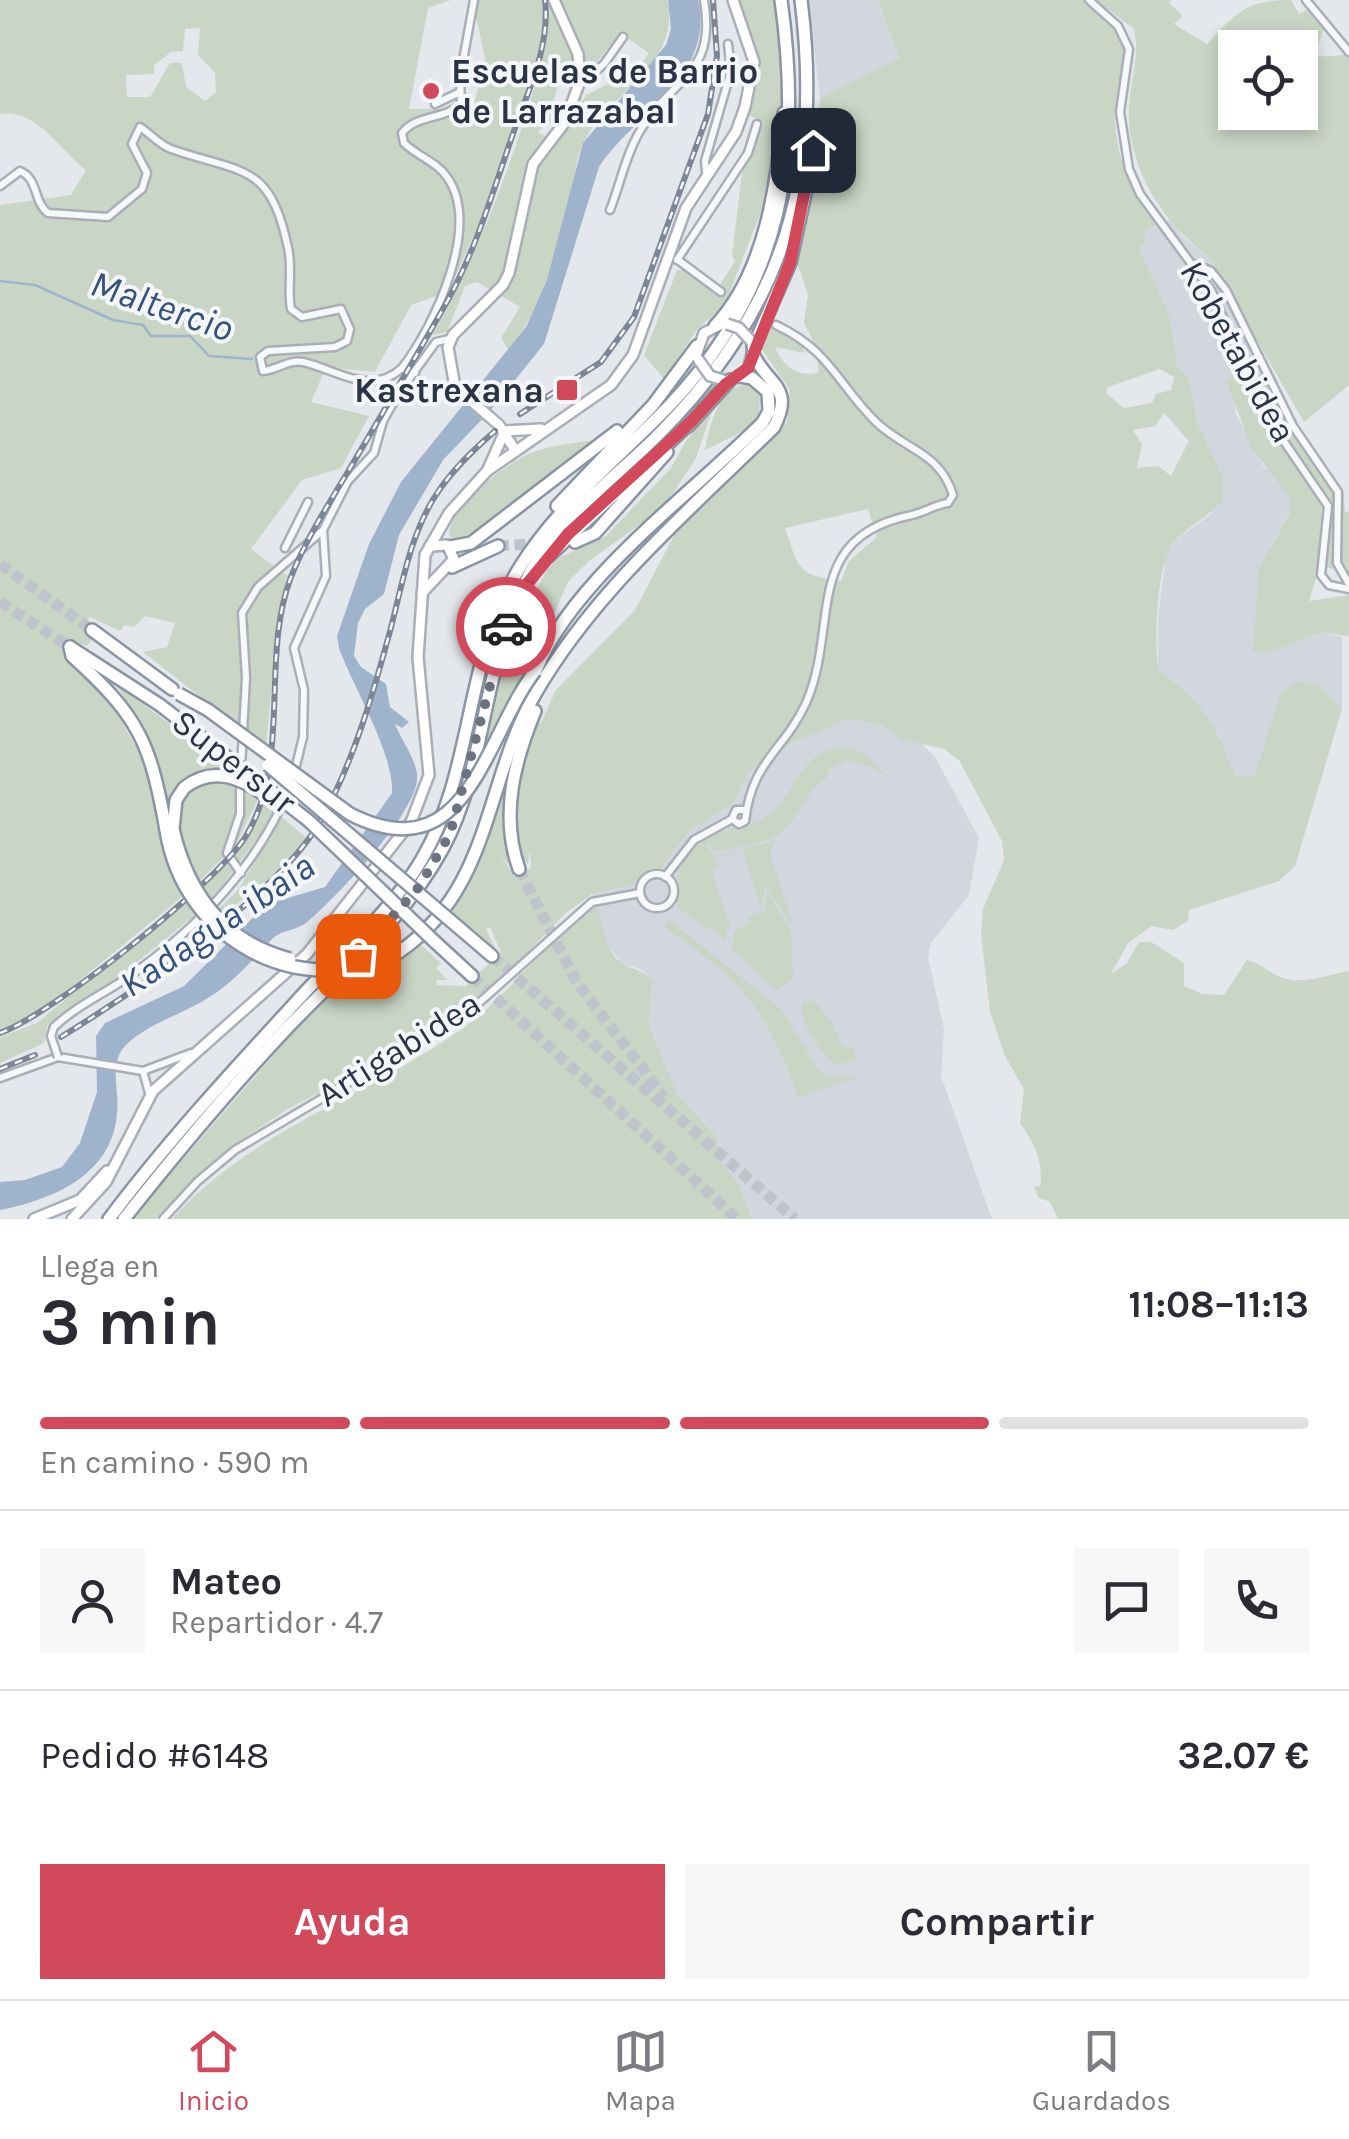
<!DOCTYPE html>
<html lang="es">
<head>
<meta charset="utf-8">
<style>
	:root { --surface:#fff; --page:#f7f7f7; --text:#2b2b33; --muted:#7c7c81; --line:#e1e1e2; --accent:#d1495b }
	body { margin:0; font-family:Karla,sans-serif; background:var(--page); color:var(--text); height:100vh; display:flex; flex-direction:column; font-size:38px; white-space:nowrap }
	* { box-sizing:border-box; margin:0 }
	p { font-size:32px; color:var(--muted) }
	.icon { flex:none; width:55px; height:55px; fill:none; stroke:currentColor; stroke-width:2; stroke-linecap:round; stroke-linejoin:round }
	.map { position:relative; height:1219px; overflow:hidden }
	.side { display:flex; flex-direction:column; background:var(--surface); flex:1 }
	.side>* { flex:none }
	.fabs { position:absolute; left:1218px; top:30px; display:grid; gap:20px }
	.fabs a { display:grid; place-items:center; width:100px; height:100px; border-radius:0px; background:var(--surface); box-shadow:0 5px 15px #0003; font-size:50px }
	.pin { position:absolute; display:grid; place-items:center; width:85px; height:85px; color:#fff; margin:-42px; border-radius:20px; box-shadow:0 5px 15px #0006 }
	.courier { position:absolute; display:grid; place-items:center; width:100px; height:100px; margin:-50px; border:8px solid #d1495b; border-radius:50%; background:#fff; color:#222; box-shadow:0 2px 12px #0007 }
	.headline em { font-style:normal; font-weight:700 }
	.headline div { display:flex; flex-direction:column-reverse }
	.headline { display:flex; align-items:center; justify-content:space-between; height:170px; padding:0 40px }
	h1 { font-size:65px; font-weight:700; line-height:75px }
	.bar { display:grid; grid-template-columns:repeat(4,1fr); gap:15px 10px; align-content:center; height:120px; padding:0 40px }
	.bar i { height:12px; border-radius:8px; background:var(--line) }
	.bar .selected { background:var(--accent) }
	.bar p { grid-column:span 4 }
	.line { display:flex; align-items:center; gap:25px; padding:0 40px; border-top:2px solid var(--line) }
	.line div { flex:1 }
	.round { display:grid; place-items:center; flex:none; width:105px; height:105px; border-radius:0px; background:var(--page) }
	.button { display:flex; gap:20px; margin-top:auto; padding:20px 40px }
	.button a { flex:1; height:115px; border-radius:0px; background:var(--accent); color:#fff; font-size:40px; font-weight:700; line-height:115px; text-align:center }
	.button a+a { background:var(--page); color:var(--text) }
	.dock { display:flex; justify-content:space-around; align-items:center; height:140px; border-top:2px solid var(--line); background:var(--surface); font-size:28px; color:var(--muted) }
	.dock a { display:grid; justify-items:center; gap:5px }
	.dock .selected { color:var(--accent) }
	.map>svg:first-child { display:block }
	.built { fill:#d2d6de }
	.green { fill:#c9d6c5; fill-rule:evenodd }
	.water { fill:#9fb4cc }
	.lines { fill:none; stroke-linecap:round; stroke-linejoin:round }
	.stream { stroke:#9fb4cc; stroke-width:2.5 }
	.highway-tunnel { stroke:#bfc3cb; stroke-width:11; stroke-dasharray:11 5.5; stroke-linecap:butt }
	.street-casing { stroke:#a9aeb7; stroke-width:11 }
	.secondary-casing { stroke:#a9aeb7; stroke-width:14 }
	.highway-casing { stroke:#8b94a3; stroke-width:16 }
	.street { stroke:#f7f8fa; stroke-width:6 }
	.secondary { stroke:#fff; stroke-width:9 }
	.highway { stroke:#fff; stroke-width:11 }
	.rail-casing { stroke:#7d8696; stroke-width:6 }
	.rail { stroke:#f4f6f9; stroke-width:2.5; stroke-dasharray:8; stroke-linecap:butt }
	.street-bridge-casing { stroke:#a9aeb7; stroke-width:11; stroke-linecap:butt }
	.secondary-bridge-casing { stroke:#a9aeb7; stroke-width:14; stroke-linecap:butt }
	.highway-bridge-casing { stroke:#8b94a3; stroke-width:16; stroke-linecap:butt }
	.street-bridge { stroke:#f7f8fa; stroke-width:6 }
	.secondary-bridge { stroke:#fff; stroke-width:9 }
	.highway-bridge { stroke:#fff; stroke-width:11 }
	.done { stroke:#6c737f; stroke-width:10; stroke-dasharray:0 18 }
	.route { stroke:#d1495b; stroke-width:12 }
	.poi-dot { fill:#d1495b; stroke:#f4f6f9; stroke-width:4 }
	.labels { text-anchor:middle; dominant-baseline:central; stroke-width:8; stroke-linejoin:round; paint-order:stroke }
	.poi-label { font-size:35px; font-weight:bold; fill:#2b3445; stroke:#f4f6f9; text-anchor:start }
	.street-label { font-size:35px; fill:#2b3445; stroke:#f4f6f9 }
	.water-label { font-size:38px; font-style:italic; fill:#34527a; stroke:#f4f6f9 }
</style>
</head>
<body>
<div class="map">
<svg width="1349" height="1219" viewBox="0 0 1349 1219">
	<rect width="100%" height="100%" fill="#e4e7ec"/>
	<!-- built -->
	<g class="built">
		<polygon points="808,0 878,0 899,58 820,98"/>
		<polygon points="1170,220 1186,240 1209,257 1268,362 1233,371 1236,414 1264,467 1275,475 1290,498 1290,511 1259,568 1271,652 1322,633 1342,637 1342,709 1317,685 1265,748 1255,777 1237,777 1224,757 1219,736 1175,682 1158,670 1158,617 1166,555 1176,540 1212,513 1223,477 1198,424 1189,380 1177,365 1170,318 1138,248 1146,243 1145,230"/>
		<polygon points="849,719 884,726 899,739 920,742 935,757 979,838 969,895 931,943 928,958 944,1029 941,1076 992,1219 752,1219 738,1182 721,1163 716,1136 678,1095 661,1055 649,1025 652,980 641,969 623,964 607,945 592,894 634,884 649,869 662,868 689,831 734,803 749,772 793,742"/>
	</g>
	<!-- green -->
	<g class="green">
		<path d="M0,0H451L428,8L409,109H473L485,58L475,12L477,0H543C547,72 480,224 448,292L411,305L375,372L326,367L311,402L369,416L341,468L302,480L251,549L289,577L278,616L266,748L143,652L167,647L175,623L145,616L134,627L124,625L120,631L90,617L82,626L92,640L87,646L67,639L61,648L67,662L111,703L151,774L167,860L182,897L42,1011L0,1031V205L71,195L86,170C60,150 35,107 0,114ZM200,28L198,55L215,73L216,92L205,101L186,87L182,63H170L150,97H127L126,75L154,74V65L171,52L183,51L185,29Z"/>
		<path d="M548,0C566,18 577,56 574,82L560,79L550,113L560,119L557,127L548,120L538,132L555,143L586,95L637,70L649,53L620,33L586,75L581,52L557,0H667C682,62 613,91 586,138C574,158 575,182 570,204C558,256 540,308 509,351L501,338L520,307L477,282L465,286L447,332L432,335C471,276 554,68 548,0Z"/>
		<polygon points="738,0 774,0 783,84 773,168 760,214 724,307 698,328 664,379 644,355 677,270 688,270 714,294 735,261 732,256 742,173 764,122 746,114 758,61"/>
		<path d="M878,0H1085C1098,12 1123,28 1125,47C1128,67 1116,90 1115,109C1113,151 1131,195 1157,225L1145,230L1146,243L1139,248L1170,318L1177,365L1189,380L1198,424L1223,477V500C1209,517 1190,525 1176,540C1155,563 1155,640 1158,670C1182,686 1204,708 1217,734C1225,748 1227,762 1237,777L1255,776L1281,693L1297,682L1318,685L1342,709L1295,866L1279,881L1189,910L1188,921L1173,930L1152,926L1128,943L1111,974L1127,963L1139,942H1151L1184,963V986L1202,994L1224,995L1247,960C1263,964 1270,974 1283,978C1304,985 1329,974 1349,971V1219H1058L1050,1202L1038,1197L1034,1187L1040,1186C1044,1164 1034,1141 1020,1124L1024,1090L1004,1054L990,1011L981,935L983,909L1004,860L1002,841L959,760L944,749L899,739L884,726L849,719L793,742L749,772L734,803L689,831L662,868L649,869L635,884L592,894L566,913L486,994L417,1041L286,1110L228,1149L155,1219H131L338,981L387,963L419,943L441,963L436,968L447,980H437L436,985L466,986L501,952L490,927L486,929L495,948L452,912L478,864L512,760L504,808L514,872L500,854L514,876L531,868L530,849L528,864C499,843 526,753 536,722L541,723L556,690L635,610L678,528L787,422L790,390L761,348L769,326L802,346L805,353L775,347C782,366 800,379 819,372L817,360L823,361L804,323L808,295L797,262L811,204L820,98L899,58ZM1160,369L1174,377L1171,390L1156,394L1152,403L1124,408L1106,393L1108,387ZM1164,413L1189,441L1171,476L1158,466L1137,468L1142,444L1133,430L1155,426ZM868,509L877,537L849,561L841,581C796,575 799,568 785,528Z"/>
		<path d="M1096,0H1171L1169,3L1183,16L1174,24L1207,44C1237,12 1245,0 1291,0L1299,14L1307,10L1324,29L1313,57L1346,55L1349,59V385L1304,422L1209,257C1162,223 1126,166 1129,106C1131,78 1140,57 1134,29ZM1235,48H1300V112H1235Z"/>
		<polygon points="1260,361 1290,427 1334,492 1343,492 1345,512 1349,512 1349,575 1327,567 1333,508 1328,496 1267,410 1247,365"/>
		<polygon points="1238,369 1276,437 1322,503 1317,575 1309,601 1349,595 1349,636 1321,633 1271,652 1253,652 1259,568 1290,512 1290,498 1251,447 1227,382"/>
		<path d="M751,384L760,396L759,417L746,430L705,450C709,425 720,383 751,384Z"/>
		<polygon points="713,408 696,458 673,493 653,515 589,561 568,582 530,668 475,771 507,652 547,569 561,557 606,536 671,468 686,441"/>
		<path d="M595,440L473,535L454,540L449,535C448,507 507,463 531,453C551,445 574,443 595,440Z"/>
		<path d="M115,684L236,772L209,768L181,784L170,829C163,765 153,735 115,684Z"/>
		<path d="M849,748L863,753L892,781L873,767L847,760L830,769L826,779C804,791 800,819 779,834C763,845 734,847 715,852L709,843L706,845L714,856L775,841L770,854L793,926L765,886L761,910L743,850L716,858L718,868L711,870L728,920L731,919L724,941L713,927L710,930L677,907C680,880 672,873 693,850C714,826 745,832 769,814C800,790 801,745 849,748Z"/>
		<path d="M211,779L232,783L258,799L237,843L197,884C177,841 161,805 211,779Z"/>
		<polygon points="263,802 273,810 262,832 210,902 200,888 238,852"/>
		<polygon points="282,817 306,838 282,869 221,916 216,911 238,890"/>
		<polygon points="767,892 791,930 793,978 777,991 732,949 734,932 750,923 748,916 765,911"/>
		<polygon points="185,900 195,915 110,984 62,1013 47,1026 44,1043 0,1063 0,1037 37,1023"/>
		<path d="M596,905C604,925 604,953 624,964C635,971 642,969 652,980L649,1025L661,1055L678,1095L716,1136L721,1163L738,1182L752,1219H172C251,1130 371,1095 466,1026C514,991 547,937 596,905Z"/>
		<path d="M669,920L781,1009L820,1072L832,1077H859L799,1097C764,1009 747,983 668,930L664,925Z"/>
		<path d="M803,1001H814L831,1021L842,1046L853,1049L856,1060L836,1065C821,1055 796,1018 803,1001Z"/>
	</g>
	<!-- water -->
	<path class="water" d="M668,0H698C715,77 636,112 599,167L544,344L490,411L443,460L399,535L384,594L365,609L358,623L354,656L361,667L386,684L390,707L409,722L402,728L395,724C401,740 419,763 417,780C414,816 334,900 306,923C295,931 281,930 272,939C252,960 236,980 211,996C184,1014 150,1022 126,1045C112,1059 116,1078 117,1095C123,1169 61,1198 0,1210V1182L25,1180L62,1167L80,1143L97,1092L96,1036L105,1023L184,986L267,904L325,887L392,793C394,753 353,687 339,648L337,636L369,544L401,482L526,327L547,280L583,143L666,45L671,29Z"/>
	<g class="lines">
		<!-- stream -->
		<polyline class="stream" points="0,281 35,285 113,320 143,325 151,336 190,336 209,356 252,359"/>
		<!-- highway-tunnel -->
		<g class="highway-tunnel">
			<polyline points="498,546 544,543"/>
			<polyline points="0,564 92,630"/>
			<polyline points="0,602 70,647"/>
			<polyline points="519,869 576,981 664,1097"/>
			<polyline points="492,956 795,1219"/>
			<polyline points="472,976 737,1219"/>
		</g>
		<!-- street casing -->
		<g class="street-casing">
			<g id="street">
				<polyline points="1089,0 1118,26 1129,49 1120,112 1129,169 1140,194 1212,292 1262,409 1328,506 1321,575 1329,585 1349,589"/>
				<polyline points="1306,0 1349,52"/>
				<polyline points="580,84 604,64 623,37"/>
				<polyline points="435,104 460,92"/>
				<polyline points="706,172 705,161 731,71 728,44"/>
				<path d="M0,186L20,171C39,179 33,202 48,213L108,217L142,189L147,173L132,144L140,127C151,134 158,144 171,149C243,174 270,162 288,248C293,269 287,289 291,309L302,317L341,309L350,329L347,341L335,347L268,351L260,357L263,371C277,370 289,359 303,362C338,370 370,397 402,368L415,373"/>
				<path d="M610,210C620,185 626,154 640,131C672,76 717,77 704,0"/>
				<polyline points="677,260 748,153 757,124"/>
				<polyline points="678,260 721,292"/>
				<polyline points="1195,264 1211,271 1226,290 1293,426 1338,492 1337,563 1349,584"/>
				<path d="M402,368C434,327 482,226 447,177C437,162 417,156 404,143L402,133C417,114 444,120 461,104L460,77L474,0"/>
				<polyline points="285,548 308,502"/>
				<polyline points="241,768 246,678 242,613 258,587 322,531"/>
				<polyline points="294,774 303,737 304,690 294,648 326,576 323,530 348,481 374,453 383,421 398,394 436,342 449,339"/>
				<polyline points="240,780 240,814 227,853 241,873"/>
				<path d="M732,819L739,824L745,821C752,760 784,751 806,703C840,627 800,537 912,515C925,512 934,505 948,503L953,495C940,452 905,450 876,422C838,385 831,351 776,325"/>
				<circle cx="657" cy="891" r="17"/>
				<polyline points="665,877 694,840 732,819 736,810 743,810"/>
				<path d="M54,1027C77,1005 106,993 131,975C198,928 260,863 290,786"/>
				<polyline points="143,1071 149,1093"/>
				<polyline points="0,1078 58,1057 143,1071 191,1053"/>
				<polyline points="163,1219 198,1181 235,1150 471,1010 592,902 640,893"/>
			</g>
		</g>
		<!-- secondary casing -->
		<g class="secondary-casing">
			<g id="secondary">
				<polyline points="697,353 704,333 720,325"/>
				<polyline points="736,378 748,369 753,350"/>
				<polyline points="504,431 541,429"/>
				<polyline points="515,450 499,425 455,387 448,347 453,335 503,285 509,273 533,164 565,122 580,81 578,54 554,0"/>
				<polyline points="488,469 504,433"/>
				<polyline points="422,593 454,559 447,545 430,546"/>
				<polyline points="34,1219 80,1200 107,1171"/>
				<polyline points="72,1219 106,1182 153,1091 307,954 411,822 429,775 418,657 425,555 449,513 487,471 611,385 633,355 686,208 736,132 745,107 754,62 733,0"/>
			</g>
		</g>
		<!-- highway casing -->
		<g class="highway-casing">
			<g id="highway">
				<path d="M715,326C766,272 777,183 784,113"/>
				<polyline points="753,347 790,263 811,167"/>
				<polyline points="688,426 730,380"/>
				<polyline points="557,506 653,405 697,346"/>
				<polyline points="575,542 595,533 667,452"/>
				<polyline points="450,547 471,543 617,431"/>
				<polyline points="549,556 691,422"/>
				<polyline points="452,567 498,546"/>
				<polyline points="92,630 172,689"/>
				<path d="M70,647L72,656C139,717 150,741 166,830"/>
				<polyline points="70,647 160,705"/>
				<path d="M532,681C563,586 692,494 763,422L769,411L768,392L752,378L740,376"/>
				<polyline points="173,829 176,800 184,788"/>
				<path d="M519,869C500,816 514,762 535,711"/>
				<polyline points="451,921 492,956"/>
				<polyline points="434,941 472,976"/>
				<path d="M399,952C492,888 484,783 535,694C595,590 690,510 774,427C795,386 767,385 753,354"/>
				<path d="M109,1219C170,1138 239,1064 307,990C347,948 393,909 422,859C475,769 464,656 520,567C559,504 618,459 669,406C782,288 803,157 781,0"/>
				<path d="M124,1219C177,1152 232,1086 291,1024C344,969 406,917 443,848C491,758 480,649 540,556C571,508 621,473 661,432C785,307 823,174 801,0"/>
			</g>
		</g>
		<!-- street -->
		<use href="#street" class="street"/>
		<!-- secondary -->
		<use href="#secondary" class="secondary"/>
		<!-- highway -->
		<use href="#highway" class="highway"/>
		<!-- rail casing -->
		<g class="rail-casing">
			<g id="rail">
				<polyline points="520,414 601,362 634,317 708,114 717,56 713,0"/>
				<path d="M0,1033C52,1015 218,882 246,836C292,760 260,658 291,577C306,539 328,505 349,470C382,414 416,357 448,300C477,247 494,188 514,131C529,89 550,46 545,0"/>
				<path d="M61,1037C134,992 280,894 321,820C351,767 371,701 387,642C401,594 407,542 434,498C450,472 472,451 495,431"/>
				<polyline points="0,1069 35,1055"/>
			</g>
		</g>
		<!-- rail -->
		<use href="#rail" class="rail"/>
		<!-- street-bridge casing -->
		<g class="street-bridge-casing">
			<polyline id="street-bridge" points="54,1027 51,1036 58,1057"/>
		</g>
		<!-- secondary-bridge casing -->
		<g class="secondary-bridge-casing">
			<g id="secondary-bridge">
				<polyline points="727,324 739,328 751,341"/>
				<polyline points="698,359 710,376 723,380"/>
			</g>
		</g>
		<!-- highway-bridge casing -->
		<g class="highway-bridge-casing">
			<g id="highway-bridge">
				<path d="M179,694L208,710L350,814C468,874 484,737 535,671"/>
				<polyline points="160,705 309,821 434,941"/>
				<polyline points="268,765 451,921"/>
				<path d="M184,788C215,763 246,780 274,802"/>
				<path d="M173,829C188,894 224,942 290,959"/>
				<path d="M166,830C183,940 299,1003 399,952"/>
				<polyline points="333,962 361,959 396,945"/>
			</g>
		</g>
		<!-- street-bridge -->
		<use href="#street-bridge" class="street-bridge"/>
		<!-- secondary-bridge -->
		<use href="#secondary-bridge" class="secondary-bridge"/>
		<!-- highway-bridge -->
		<use href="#highway-bridge" class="highway-bridge"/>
	</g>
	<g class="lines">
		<!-- done -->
		<polyline class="done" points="358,956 419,887 450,834 506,627"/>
		<!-- route -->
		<polyline class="route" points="506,627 519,594 568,534 691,422 726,384 748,368 790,263 813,150"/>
	</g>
	<!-- markers -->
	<g class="poi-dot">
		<circle cx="431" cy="91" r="10"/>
		<rect x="555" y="378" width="24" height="24" rx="5"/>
	</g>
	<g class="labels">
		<!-- poi labels -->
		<g class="poi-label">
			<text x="451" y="71">Escuelas de Barrio<tspan x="451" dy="40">de Larrazabal</tspan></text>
			<text x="544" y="390" text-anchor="end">Kastrexana</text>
		</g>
		<!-- street labels -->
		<g class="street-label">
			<text transform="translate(1238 352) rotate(61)">Kobetabidea</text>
			<text transform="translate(234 762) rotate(38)">Supersur</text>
			<text transform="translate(399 1049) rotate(-32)">Artigabidea</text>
		</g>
		<!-- water labels -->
		<g class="water-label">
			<text transform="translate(162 306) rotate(19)">Maltercio</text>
			<text transform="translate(217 925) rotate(-34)">Kadagua ibaia</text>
		</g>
	</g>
</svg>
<div class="fabs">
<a><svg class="icon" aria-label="locate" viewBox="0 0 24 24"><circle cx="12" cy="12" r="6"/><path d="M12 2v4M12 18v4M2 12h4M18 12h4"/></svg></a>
</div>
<div class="pin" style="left:358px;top:956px;background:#ea580c"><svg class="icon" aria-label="bag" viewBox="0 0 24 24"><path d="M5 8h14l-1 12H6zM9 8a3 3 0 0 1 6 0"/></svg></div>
<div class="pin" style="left:813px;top:150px;background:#1f2937"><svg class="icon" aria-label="home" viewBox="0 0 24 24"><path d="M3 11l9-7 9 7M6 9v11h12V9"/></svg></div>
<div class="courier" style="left:506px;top:627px"><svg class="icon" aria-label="car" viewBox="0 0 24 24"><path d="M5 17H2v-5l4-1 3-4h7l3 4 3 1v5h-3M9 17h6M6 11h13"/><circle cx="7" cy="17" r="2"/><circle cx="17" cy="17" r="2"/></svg></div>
</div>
<section class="side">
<div class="headline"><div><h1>3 min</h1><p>Llega en</p></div><em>11:08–11:13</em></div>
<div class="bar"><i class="selected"></i><i class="selected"></i><i class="selected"></i><i></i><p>En camino · 590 m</p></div>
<div class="line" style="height:180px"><a class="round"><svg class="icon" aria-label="person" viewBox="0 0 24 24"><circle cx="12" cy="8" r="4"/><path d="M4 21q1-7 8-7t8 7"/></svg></a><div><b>Mateo</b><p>Repartidor · 4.7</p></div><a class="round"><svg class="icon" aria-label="chat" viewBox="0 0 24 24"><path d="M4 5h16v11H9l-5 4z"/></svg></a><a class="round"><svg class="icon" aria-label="phone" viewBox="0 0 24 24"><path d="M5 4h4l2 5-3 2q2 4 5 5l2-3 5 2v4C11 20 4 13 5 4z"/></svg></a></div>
<div class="line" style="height:130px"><div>Pedido #6148</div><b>32.07 €</b></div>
<div class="button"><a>Ayuda</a><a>Compartir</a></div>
</section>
<nav class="dock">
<a class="selected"><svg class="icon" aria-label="home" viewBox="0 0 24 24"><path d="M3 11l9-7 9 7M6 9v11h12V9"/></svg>Inicio</a>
<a><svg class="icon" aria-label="map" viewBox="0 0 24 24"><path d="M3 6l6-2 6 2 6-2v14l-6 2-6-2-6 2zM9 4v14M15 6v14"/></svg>Mapa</a>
<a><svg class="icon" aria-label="saved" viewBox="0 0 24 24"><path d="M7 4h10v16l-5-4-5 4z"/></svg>Guardados</a>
</nav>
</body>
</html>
